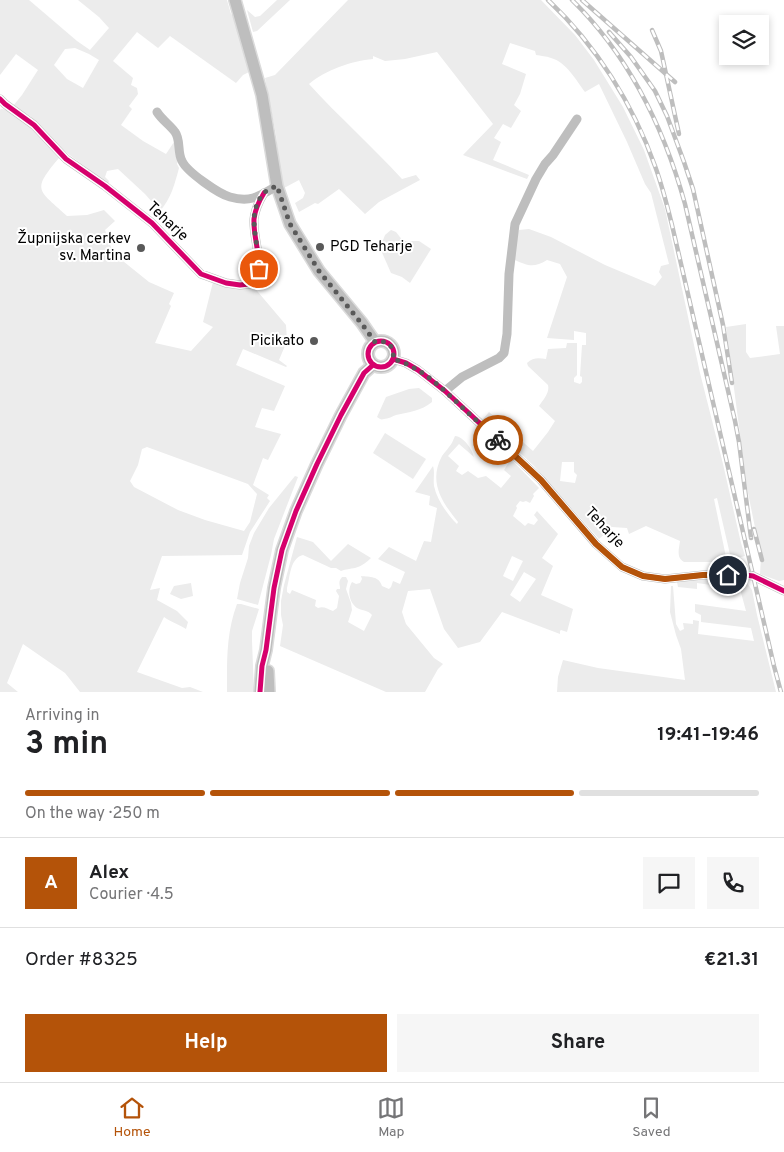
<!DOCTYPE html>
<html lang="en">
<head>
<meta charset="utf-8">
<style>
	:root { --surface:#fff; --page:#f6f6f6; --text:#202124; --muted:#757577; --line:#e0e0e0; --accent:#b45309 }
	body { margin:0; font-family:Overpass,sans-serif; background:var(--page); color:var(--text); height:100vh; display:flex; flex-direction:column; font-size:19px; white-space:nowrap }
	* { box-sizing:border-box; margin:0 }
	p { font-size:16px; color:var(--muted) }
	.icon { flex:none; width:28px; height:28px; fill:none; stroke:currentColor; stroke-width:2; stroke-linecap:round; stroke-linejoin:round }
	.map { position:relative; height:692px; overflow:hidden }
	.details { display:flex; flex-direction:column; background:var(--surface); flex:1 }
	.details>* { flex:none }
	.fabs { position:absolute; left:719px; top:15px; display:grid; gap:10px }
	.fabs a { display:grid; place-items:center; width:50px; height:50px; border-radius:0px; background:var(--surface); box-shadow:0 2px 8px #0003; font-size:25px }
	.pin { position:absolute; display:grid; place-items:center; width:42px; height:42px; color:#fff; margin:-21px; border:2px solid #fff; border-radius:50%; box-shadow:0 1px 5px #0007 }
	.courier { position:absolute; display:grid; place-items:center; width:50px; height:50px; margin:-25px; border:4px solid #b45309; border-radius:50%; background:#fff; color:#222; box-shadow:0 1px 6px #0007 }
	.headline em { font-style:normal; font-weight:700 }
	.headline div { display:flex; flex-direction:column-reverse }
	.headline { display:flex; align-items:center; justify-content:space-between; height:85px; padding:0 25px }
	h1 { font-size:32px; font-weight:700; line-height:38px }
	.bar { display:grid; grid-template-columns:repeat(4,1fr); gap:8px 5px; align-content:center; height:60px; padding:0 25px }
	.bar i { height:6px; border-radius:4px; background:var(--line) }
	.bar .current { background:var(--accent) }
	.bar p { grid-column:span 4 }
	.line { display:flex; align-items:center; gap:12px; padding:0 25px; border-top:1px solid var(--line) }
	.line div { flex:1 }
	.round { display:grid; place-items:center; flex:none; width:52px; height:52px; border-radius:0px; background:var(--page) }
	.primary-button { display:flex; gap:10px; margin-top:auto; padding:10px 25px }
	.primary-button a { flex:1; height:58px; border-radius:0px; background:var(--accent); color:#fff; font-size:20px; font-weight:700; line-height:58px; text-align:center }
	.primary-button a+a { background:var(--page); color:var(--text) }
	.menu { display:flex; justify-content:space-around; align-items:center; height:70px; border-top:1px solid var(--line); background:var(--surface); font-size:14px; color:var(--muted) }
	.menu a { display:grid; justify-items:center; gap:2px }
	.menu .current { color:var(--accent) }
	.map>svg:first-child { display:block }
	.green { fill:#ececec; fill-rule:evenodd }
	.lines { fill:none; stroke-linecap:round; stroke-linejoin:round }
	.major-casing { stroke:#dbdbdb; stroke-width:14 }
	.minor { stroke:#bebebe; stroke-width:9 }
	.major { stroke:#bebebe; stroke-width:11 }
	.rail-casing { stroke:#bebebe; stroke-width:4.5 }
	.rail { stroke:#fff; stroke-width:2.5; stroke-dasharray:8; stroke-linecap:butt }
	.cycleway-casing { stroke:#fff; stroke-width:8 }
	.cycleway { stroke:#d6006c; stroke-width:5 }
	.done { stroke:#595959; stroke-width:5; stroke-dasharray:0 9 }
	.route { stroke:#b45309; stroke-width:6 }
	.poi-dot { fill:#595959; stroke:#fff; stroke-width:2 }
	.labels { text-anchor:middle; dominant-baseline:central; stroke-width:4; stroke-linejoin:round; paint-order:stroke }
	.street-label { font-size:15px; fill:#000; stroke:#fff }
	.poi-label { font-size:15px; fill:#000; stroke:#fff; text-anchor:end }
</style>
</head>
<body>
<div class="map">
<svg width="784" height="692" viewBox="0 0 784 692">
	<rect width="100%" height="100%" fill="#fff"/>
	<!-- green -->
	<g class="green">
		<path d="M0,0H29L77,41L90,50L109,28L99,17L78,0H227L231,14L234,16L238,28L249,72L243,75L236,83L170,36L158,48L137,32L113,61L133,78L131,85L137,88L138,94L129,106L132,109L121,125L143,141L166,154L176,139L179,157L177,164L179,168C175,183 171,199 160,211L145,194L118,169L107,171L105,177L109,181L108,184L63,150L41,127L30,116L13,106L22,95L38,70L16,54L0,75ZM75,48L89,54L99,60L83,88L67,79L54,65L65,49Z"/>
		<polygon points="277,0 290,0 257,31 253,32 247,10 255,17 260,16"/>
		<path d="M348,0H541L575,35L594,60L623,107L644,150L665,209L700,373L723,464L741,543L745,556L737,558L739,568L732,563L717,498L714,499L726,557L725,559L720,562H684C676,558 679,549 680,541L646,526L629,534L627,528L612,527L599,539L534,466L483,419L489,412L533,451L548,432L555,421L539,406C543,400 550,393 548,385L528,366L527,363C533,357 539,358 546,359L548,349L566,348L567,343H577V375L574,378V382L580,384L582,382V377L580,376L582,345H586V333L574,331V340L547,338L567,277L560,264L547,260C534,268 528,266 515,260V237L519,230L529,229L551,237L605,265L655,286L662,277L659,272L661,266L669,264L651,193L645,184L627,142L599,84L585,92C576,80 566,62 551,58C546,56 541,56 536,55L535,51L510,43L502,64L526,74L520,94L514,105L521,111L511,128L503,124L494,138L501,142L493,160L529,175L527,179L463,155L493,124L437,52L405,59L385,61L373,56V59C352,61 325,70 309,84C339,117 372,146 402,179L416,175L420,180L379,202L365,214L339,189L318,204L315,203L299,212L295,203L303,198L305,193L299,180L284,188L280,173L276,135L265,78L275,75ZM562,462H574V472L577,475L575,483L560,481Z"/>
		<path d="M1,109C19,110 47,145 59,158C31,191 38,189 67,216L87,215L104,210L115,221L105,230L113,253L149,282L174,293L169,304L171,306L155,343L191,351L213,327L203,322L213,282L253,286L286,325L287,341L279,360L287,366L286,367L243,349L236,365L285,386L274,411L262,408L255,427L281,434L268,460L263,458L253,485L269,495L267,498L270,501L250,532L242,555L162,556L150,590L160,588L157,600L177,611L188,622L186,629C180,625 169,621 164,617L137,672L182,688L190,687L203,692H80L65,673L23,644L7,683L18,692H0V110ZM147,447L248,484L257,494L250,522L244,531L205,520L178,510L134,487L130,481L138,465L142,449Z"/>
		<polygon points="391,230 396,232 403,241 419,241 431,249 410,283 402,277 391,273 380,248 385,235"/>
		<polygon points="746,324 746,352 750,358 780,354 776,326 784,326 784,580 779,581 760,574 761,557 747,488 726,327"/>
		<path d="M419,388L432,398V402C421,411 409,412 396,415C393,416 388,419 384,419C381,420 380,419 377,417L386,397L409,389Z"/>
		<polygon points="385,433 426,459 413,479 373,453"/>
		<path d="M455,436C464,437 472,449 474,457L459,444L448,456L459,466L456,471L462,475L468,471L478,478L486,476L501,488L511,476L504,470L511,459L539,488L533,494L534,496L530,503L526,501L523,502L520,501L516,506L517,508L513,516L525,526L528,523L534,525L538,520L534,515L537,511L558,534L542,558L553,566L541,595L573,609L567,632L561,630L560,631V634L502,612L480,642L458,648L444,629L430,589L408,591L402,612L406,624L434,658L443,664L438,669L425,692H386L280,646L283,625L281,615V601L284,585L297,537L313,542L331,561L348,544L371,558C367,562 362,566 355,568C350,569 346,569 341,571L336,568H331L303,555C290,558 290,577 287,588V592L290,594L292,590L316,600L315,606L318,608C324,606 327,609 333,611L337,608L339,596L336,591L337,589H340V587C339,582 339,581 342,577H346L348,581L346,589L351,603L352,610L348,622L364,631L372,615C368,610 363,611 357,608C349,602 347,590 352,582L356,584L360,583L362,579L361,576C370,577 379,576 382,586L389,589L391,587L393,581L400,584L405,572L378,559L389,547L416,561L424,541L431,542L437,508L429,505L430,496L415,492L433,466C435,472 433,479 434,486C437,500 447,514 457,524L458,522C442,502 428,482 442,456C444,453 447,450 449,447C452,444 453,440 455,436ZM512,556L523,561L513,581L503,576ZM524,572L536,579L520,602L510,595Z"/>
		<polygon points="295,476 298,477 274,539 271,555 258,605 237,599 240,583 248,558 249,546 254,533 269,508"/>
		<polygon points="733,578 745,580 752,590 757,615 776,692 557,692 558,677 563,660 598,668 685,680 681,649 676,635 670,612 671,586 673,586 676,624 680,631 684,629 683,623 693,624 693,620 699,621 698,634 754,641 751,628 701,622 701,615 695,612 695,604 746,611 740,589 697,583 697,589 678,587 677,582 680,580"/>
		<polygon points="191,583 193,596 181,599 170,594 174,586"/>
		<path d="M237,604H241L259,609L252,631V641L254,692H227C227,662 226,633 237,604Z"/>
	</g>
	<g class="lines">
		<!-- major casing -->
		<g class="major-casing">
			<g id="major">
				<polyline points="235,0 262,95 277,186 290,224 319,271 362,323 375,342"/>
				<circle cx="381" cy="354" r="13"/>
				<polyline points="268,671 269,692"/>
				<polyline points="260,692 262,666 266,650 274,588 282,550 296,511 317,464 341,415 364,373 373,365"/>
			</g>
		</g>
		<!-- minor -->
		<g class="minor">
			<path d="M0,99L5,104L34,125L66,159L105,186L152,223L201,274L226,283L240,285L249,284L256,279C263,256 253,241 254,219C255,210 259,201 264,193"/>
			<path d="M157,112C162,120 170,125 175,132C181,140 177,152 182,161C187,172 219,194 230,197C237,199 246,200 253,198C261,196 270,190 277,186"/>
			<polyline points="393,359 406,363 418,370 445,391 541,480 596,544 622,567 643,576 665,579 703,575 737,574 753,576 784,591"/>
			<polyline points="445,391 462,377 499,358 504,353 507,334 509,274 515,224 536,179 545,164 553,155 577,119"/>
		</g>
		<!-- major -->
		<use href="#major" class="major"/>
		<!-- rail casing -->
		<g class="rail-casing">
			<g id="rail">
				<path d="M548,0C596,45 633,104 655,166C662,185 667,205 672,225L774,666L781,692"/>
				<path d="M572,0C629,56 664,128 685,204L735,421L739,442L751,538"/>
				<polyline points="582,0 675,82"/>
				<polyline points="652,30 661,51 679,134"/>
				<polyline points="609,32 631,57 655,91 667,116 684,162 693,189 723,325 732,383"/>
				<polyline points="754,529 762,560"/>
			</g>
		</g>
		<!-- rail -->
		<use href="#rail" class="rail"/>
		<!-- cycleway casing -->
		<g class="cycleway-casing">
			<g id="cycleway">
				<path d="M0,99L5,104L34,125L66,159L105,186L152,223L201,274L226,283L240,285L249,284L256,279C263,256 253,241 254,219C255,210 259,201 264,193"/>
				<circle cx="381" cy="354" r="13"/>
				<polyline points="393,359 406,363 418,370 445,391 541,480 596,544 622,567 643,576 665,579 703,575 737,574 753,576 784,591"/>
				<polyline points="260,692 262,666 266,650 274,588 282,550 296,511 317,464 341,415 364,373 373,365"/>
			</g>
		</g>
		<!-- cycleway -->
		<use href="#cycleway" class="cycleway"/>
	</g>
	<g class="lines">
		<!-- done -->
		<path class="done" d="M259,269C260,245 245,215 263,194C266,190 272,188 277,186L290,224L319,271L362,324L375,342C387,339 395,346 393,359C422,367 444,390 466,411C476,420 487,430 498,440"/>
		<!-- route -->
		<polyline class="route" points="498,440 541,480 596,544 622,567 643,576 665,579 703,575 728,575"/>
	</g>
	<!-- markers -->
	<g class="poi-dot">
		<circle cx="320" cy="247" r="5"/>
		<circle cx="141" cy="248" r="5"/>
		<circle cx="314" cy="341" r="5"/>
	</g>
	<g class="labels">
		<!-- street labels -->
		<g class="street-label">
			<text transform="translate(167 222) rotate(43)">Teharje</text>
			<text transform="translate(604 528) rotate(47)">Teharje</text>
		</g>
		<!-- poi labels -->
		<g class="poi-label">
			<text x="131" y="239">Župnijska cerkev<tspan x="131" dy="17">sv. Martina</tspan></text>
			<text x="330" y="247" text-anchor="start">PGD Teharje</text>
			<text x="304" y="341">Picikato</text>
		</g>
	</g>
</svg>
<div class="fabs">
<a><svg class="icon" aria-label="layers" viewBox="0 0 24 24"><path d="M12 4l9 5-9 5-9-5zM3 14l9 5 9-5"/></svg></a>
</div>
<div class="pin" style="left:259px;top:269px;background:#ea580c"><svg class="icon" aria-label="bag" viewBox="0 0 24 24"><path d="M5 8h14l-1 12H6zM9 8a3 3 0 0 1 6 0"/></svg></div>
<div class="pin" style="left:728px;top:575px;background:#1f2937"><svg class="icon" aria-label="home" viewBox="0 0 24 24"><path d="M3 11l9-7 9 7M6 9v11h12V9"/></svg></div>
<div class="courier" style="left:498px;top:440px"><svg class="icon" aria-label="bike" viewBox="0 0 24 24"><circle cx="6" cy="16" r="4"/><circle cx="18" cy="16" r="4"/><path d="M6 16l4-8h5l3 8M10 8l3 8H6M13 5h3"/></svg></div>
</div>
<section class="details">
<div class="headline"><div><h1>3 min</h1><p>Arriving in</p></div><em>19:41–19:46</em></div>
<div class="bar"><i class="current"></i><i class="current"></i><i class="current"></i><i></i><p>On the way · 250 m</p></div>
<div class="line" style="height:90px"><b class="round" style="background:var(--accent);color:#fff">A</b><div><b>Alex</b><p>Courier · 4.5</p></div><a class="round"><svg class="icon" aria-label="chat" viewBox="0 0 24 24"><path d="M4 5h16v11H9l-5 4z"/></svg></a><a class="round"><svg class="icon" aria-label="phone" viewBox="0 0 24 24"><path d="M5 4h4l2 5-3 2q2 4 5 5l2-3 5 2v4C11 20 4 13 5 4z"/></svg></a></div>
<div class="line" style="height:65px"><div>Order #8325</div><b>€21.31</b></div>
<div class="primary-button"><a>Help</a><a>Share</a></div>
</section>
<nav class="menu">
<a class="current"><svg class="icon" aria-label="home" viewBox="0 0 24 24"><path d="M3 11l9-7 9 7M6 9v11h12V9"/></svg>Home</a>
<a><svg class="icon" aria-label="map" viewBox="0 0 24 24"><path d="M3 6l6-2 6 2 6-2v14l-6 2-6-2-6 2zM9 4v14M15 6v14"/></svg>Map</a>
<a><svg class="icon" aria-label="saved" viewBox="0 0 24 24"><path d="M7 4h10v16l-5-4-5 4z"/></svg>Saved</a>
</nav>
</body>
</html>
